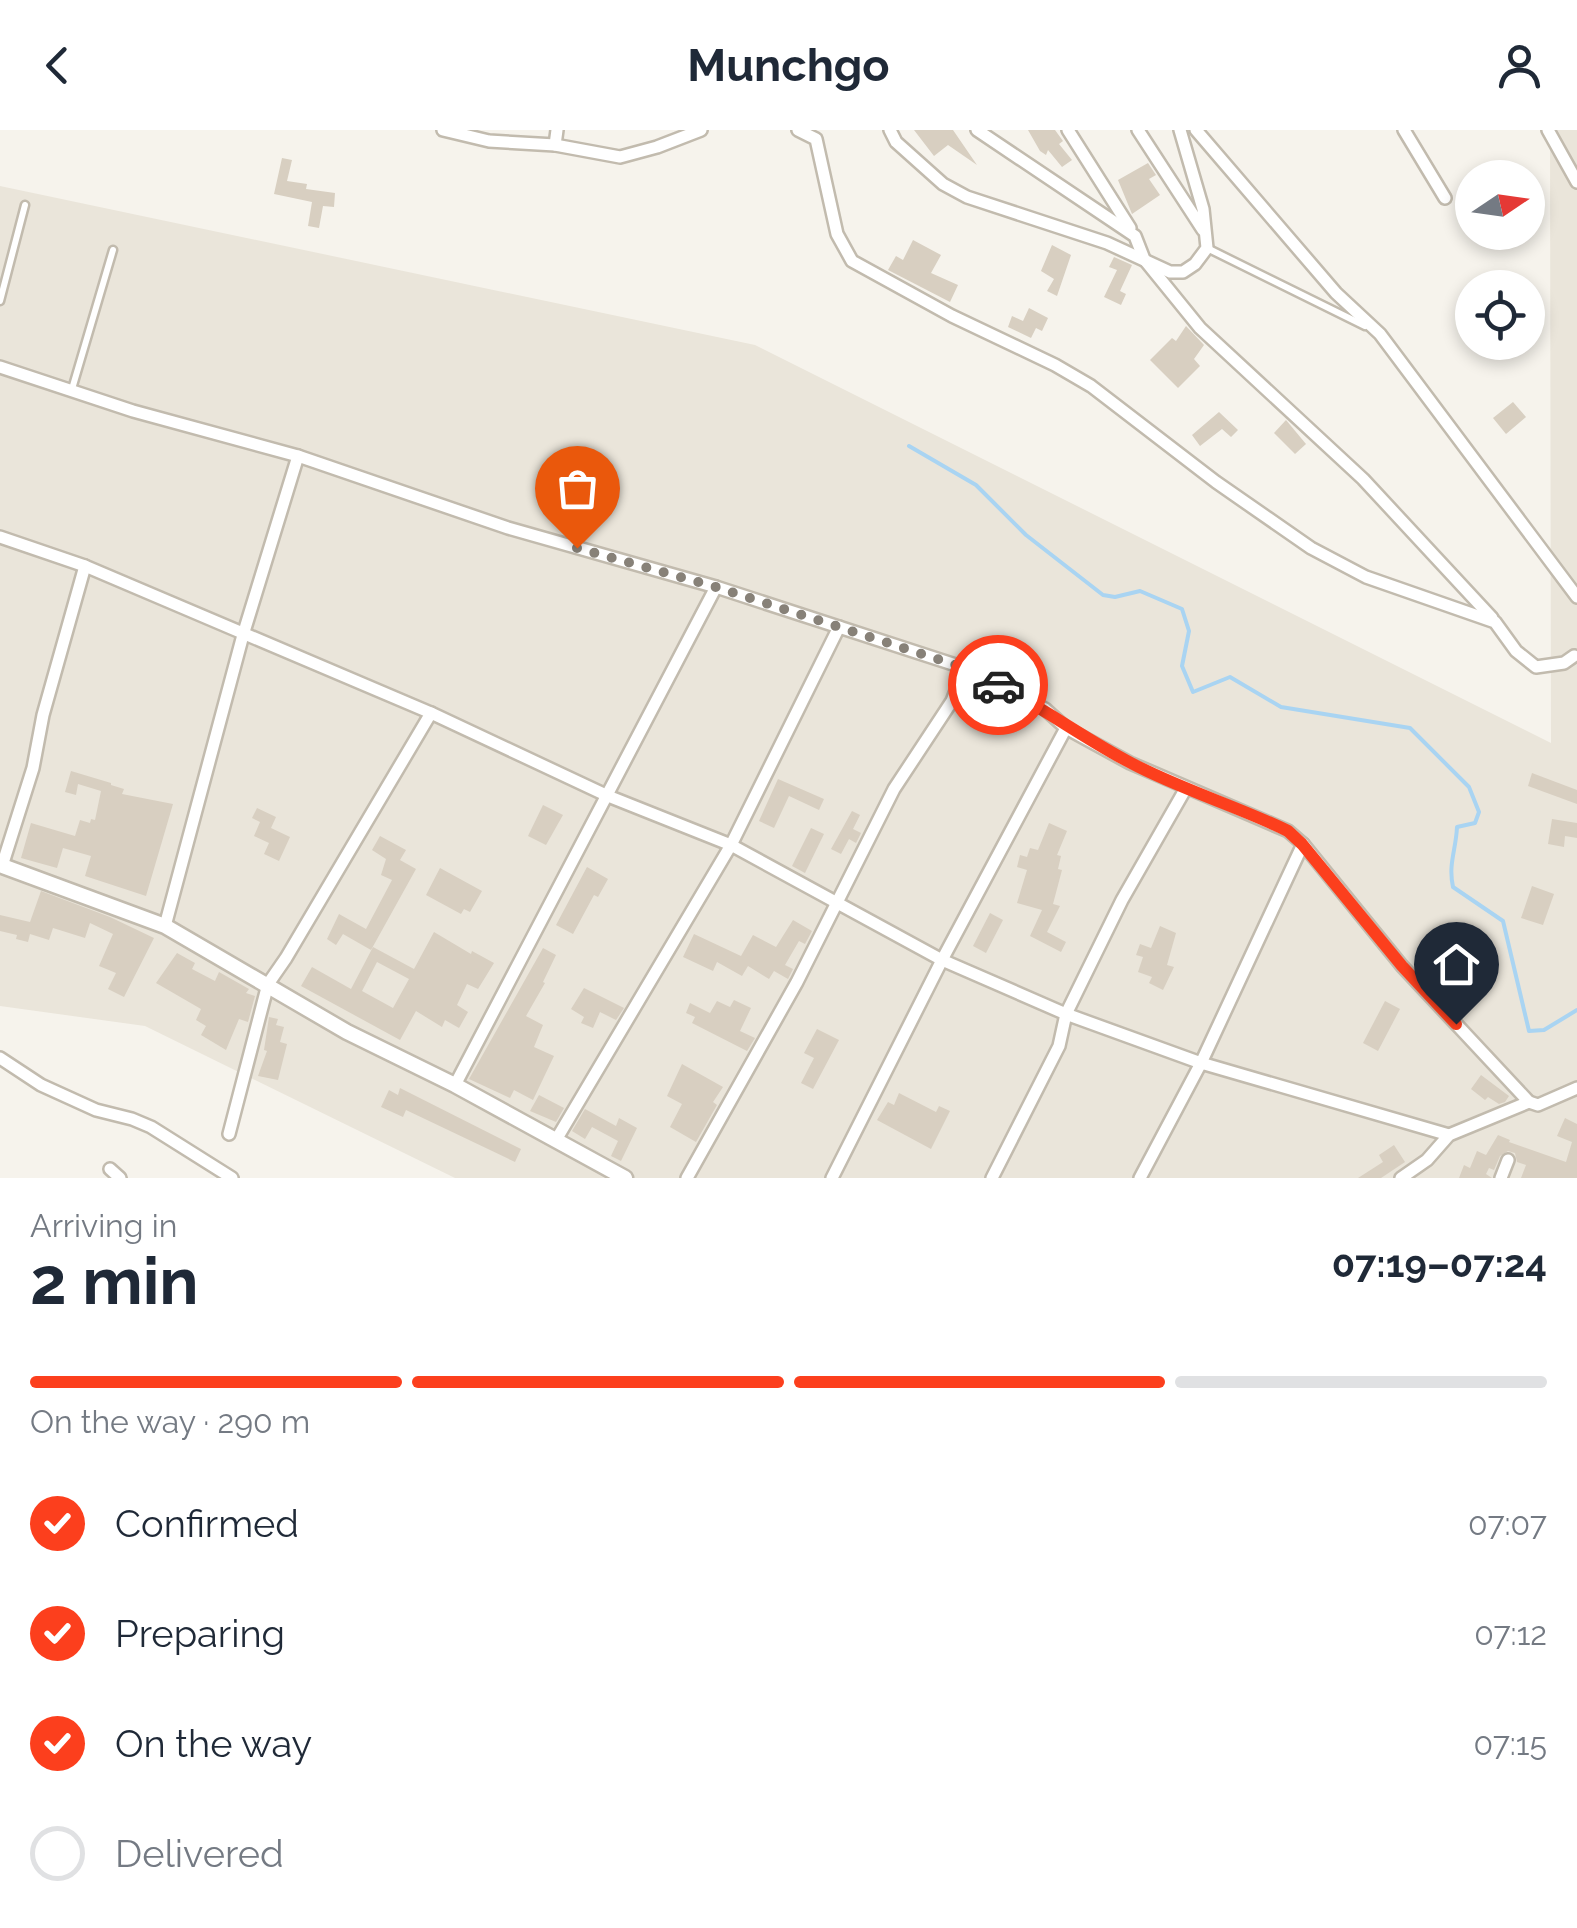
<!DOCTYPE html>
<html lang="en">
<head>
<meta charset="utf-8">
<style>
	:root { --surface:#fff; --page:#f6f6f7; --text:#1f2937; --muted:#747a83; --line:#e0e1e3; --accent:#fc3f1d }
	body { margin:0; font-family:Raleway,sans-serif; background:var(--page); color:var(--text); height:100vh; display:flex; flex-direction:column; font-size:38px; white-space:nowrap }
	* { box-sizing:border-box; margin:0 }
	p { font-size:32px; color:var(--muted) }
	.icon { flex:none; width:55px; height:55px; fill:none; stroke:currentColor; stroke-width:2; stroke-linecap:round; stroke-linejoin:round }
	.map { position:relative; height:1048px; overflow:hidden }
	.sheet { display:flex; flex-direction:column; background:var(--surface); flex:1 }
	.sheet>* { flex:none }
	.needle { width:65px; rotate:77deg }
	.fabs { position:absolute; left:1455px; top:30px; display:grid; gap:20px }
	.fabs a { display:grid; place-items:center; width:90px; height:90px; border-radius:50%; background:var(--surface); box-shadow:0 5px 15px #0003; font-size:50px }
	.pin { position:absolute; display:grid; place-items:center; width:85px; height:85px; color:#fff; margin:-102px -42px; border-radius:50% 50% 50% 0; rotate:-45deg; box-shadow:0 0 10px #0007 }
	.pin .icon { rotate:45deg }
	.courier { position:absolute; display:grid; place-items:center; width:100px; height:100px; margin:-50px; border:8px solid #fc3f1d; border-radius:50%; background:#fff; color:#222; box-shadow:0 2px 12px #0007 }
	.headline em { font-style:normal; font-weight:700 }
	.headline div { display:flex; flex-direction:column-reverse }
	.headline { display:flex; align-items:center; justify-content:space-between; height:170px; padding:0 30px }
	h1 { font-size:65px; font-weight:700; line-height:75px }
	.bar { display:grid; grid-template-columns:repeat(4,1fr); gap:15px 10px; align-content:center; height:120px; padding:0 30px }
	.bar i { height:12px; border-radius:8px; background:var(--line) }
	.bar .selected { background:var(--accent) }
	.bar p { grid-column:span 4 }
	ol { padding:0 30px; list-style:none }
	li { display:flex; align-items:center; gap:30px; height:110px }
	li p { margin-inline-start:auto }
	li .icon { padding:10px; border-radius:50%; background:var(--accent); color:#fff; stroke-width:4 }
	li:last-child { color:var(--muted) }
	li i { width:55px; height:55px; border:5px solid var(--line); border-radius:50% }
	header { display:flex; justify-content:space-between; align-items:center; height:130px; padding:0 30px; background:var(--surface); font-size:45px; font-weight:700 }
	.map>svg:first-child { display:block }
	.residential { fill:#eae5da }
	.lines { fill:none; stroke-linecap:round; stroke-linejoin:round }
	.stream { stroke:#a9d4f2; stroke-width:4 }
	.building { fill:#d8cfc1; fill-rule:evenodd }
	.service-casing { stroke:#c2bbae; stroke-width:11 }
	.minor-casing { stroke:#c2bbae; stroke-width:16 }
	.tertiary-casing { stroke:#c2bbae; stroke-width:19 }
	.service { stroke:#fff; stroke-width:6 }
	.minor { stroke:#fff; stroke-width:11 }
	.tertiary { stroke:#fff; stroke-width:14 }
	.done { stroke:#878178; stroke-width:10; stroke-dasharray:0 18 }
	.route { stroke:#fc3f1d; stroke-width:12 }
</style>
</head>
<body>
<header><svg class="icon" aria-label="back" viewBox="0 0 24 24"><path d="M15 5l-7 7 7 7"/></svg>Munchgo<svg class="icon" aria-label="person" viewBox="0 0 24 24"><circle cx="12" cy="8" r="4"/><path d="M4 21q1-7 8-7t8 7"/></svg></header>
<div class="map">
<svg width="1577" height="1048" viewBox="0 0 1577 1048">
	<rect width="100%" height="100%" fill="#f6f3ec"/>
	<!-- residential -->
	<polygon class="residential" points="1550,0 1577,0 1577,1048 455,1048 145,896 0,876 0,56 755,215 1551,613"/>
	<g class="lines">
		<!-- stream -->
		<path class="stream" d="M909,316L976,355L1026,405L1103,465L1115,467L1140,461L1182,479L1189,501L1182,536L1193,562L1230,547L1281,577L1410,598L1469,657L1479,682L1475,693L1457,697C1456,720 1448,734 1453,757L1503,791L1529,901L1544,900L1577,880"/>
	</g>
	<!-- building -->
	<g class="building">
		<polygon points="914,0 953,0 977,35 948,15 934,26"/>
		<polygon points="1028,0 1055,0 1063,11 1059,14 1072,30 1062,37 1048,20 1046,25 1040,21"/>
		<polygon points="282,28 292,30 287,51 307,54 306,59 335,63 334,77 323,76 319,98 308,96 312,72 274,64"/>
		<polygon points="1148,33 1156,45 1149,49 1160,65 1132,84 1118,50"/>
		<polygon points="913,110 941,125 931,143 958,155 950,172 888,140 896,126 903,130"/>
		<polygon points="1052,115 1071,125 1057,166 1047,161 1054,149 1041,141"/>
		<polygon points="1114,127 1132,135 1120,161 1126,164 1121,175 1104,167 1117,140 1109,137"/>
		<polygon points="1029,178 1048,188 1042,201 1036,198 1031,208 1008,197 1012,186 1023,191"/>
		<polygon points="1186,196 1204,215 1194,229 1200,236 1178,258 1150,230 1172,208 1176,211"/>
		<polygon points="1513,272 1526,287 1506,304 1493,288"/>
		<polygon points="1219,282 1238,300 1231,307 1222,299 1200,316 1192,305"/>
		<polygon points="1286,290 1306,314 1295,324 1274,303"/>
		<polygon points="71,641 111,653 111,655 124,659 122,664 173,674 146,766 85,746 91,726 63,718 57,738 21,728 31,693 75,706 80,690 90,693 91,689 95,690 101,661 78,654 76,665 65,662"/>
		<polygon points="1532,643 1577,660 1577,674 1528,656"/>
		<polygon points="778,649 824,669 819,680 789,666 774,698 759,691"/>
		<polygon points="543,675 563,685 546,715 528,706"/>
		<polygon points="257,678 276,687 271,698 290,707 279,731 264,724 269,713 254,706 260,692 252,688"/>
		<polygon points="852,681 860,685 853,699 861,703 856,713 849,709 841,724 831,719"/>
		<polygon points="1552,689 1577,693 1577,708 1565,706 1564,717 1548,714"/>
		<polygon points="1049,693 1067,701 1057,725 1061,726 1058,739 1062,740 1053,774 1060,776 1047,802 1066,812 1061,822 1030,806 1042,780 1017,773 1027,740 1017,737 1020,725 1027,727 1030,718 1038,720"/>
		<polygon points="811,698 824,704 805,743 792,736"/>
		<polygon points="380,706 406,720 400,730 416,739 371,820 343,804 336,815 327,809 339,784 366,799 392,750 381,745 386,729 372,720"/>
		<polygon points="587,737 608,749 598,767 594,765 573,804 556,795"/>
		<polygon points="440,738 482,761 470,782 464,779 461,784 426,765"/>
		<polygon points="1532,756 1554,764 1543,795 1521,788"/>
		<polygon points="41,761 110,787 154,808 124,867 108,859 116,843 99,836 113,804 90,793 85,808 53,798 49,810 30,804 28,812 16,809 17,805 0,801 0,785 30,792"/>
		<polygon points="990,783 1003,790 986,823 973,816"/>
		<polygon points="793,790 812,801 805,814 799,811 785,835 793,839 788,849 774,841 769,849 748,836 742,846 717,832 713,841 683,827 694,804 741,826 753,805 776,817"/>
		<polygon points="1160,796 1176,803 1167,835 1174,837 1163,860 1149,853 1152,847 1138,842 1143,827 1136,825 1140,814 1151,818"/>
		<path d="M434,802L471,824L472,821L494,833L478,859L467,854L457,875L468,882L459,898L445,890L442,897L416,881L400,910L301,856L312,837L351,859L373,817L414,839ZM377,832L409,849L393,878L362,861Z"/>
		<polygon points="543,818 556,825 543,852 545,853 526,886 543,895 534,917 554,926 533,970 514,960 510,968 469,949"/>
		<polygon points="177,823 195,833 192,839 215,851 219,842 249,859 246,863 255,866 248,892 239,889 226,920 201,905 206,896 196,890 201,879 156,853"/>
		<polygon points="584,858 624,878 616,890 600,882 593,898 581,893 584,887 571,879"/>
		<polygon points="734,870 751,878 740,901 755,908 747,921 692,893 695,887 686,883 690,873 710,883 717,871 730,877"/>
		<polygon points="1385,871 1400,879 1378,921 1363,913"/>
		<polygon points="269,887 278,889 276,895 284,897 280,912 287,914 278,950 258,946 267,921 264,920"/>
		<polygon points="817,899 839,910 813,959 801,953 814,928 804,923"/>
		<polygon points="682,934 723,957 713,972 717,975 696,1012 670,997 682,974 667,966"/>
		<polygon points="1481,945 1509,966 1505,972 1499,974 1488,967 1485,970 1471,959"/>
		<polygon points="400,958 521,1019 515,1032 406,980 403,987 381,977 389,960 398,965"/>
		<polygon points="899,963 936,982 939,976 950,981 931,1019 877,990 888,972 894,975"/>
		<polygon points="539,965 564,978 556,992 530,981"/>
		<polygon points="585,979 616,996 619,988 637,998 621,1031 611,1026 618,1011 592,997 585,1009 572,1001"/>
		<polygon points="1565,988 1577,994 1577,1048 1521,1048 1526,1035 1517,1032 1515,1023 1508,1021 1500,1026 1494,1040 1489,1038 1486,1044 1492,1048 1459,1048 1464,1035 1470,1038 1477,1021 1486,1025 1498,1005 1510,1010 1509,1012 1566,1032 1572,1012 1557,1006"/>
		<polygon points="1394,1015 1405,1032 1381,1048 1358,1048 1383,1032 1379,1025"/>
	</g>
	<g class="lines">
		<!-- service casing -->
		<g class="service-casing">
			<g id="service">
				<polyline points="1207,118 1365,196"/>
				<polyline points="0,171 25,75"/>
				<polyline points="72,259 113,120"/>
			</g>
		</g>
		<!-- minor casing -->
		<g class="minor-casing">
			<g id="minor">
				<polyline points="443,0 489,11 555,15 620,27 657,17 701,0"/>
				<polyline points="798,0 816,9 837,104 852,131 952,186 1055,235 1091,256 1216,352 1311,418 1366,447 1495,492 1516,521 1536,537 1564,533 1574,526"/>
				<polyline points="890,0 896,12 943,54 967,67 1107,113 1170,142 1183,142 1195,134 1207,118 1203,79 1180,0"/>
				<polyline points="977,0 1135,106 1144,129 1200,198 1363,349 1492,488"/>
				<polyline points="1068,0 1130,98"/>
				<polyline points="1138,0 1203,100"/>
				<polyline points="1196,0 1336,163 1380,204 1577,467"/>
				<polyline points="1404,0 1445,68"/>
				<polyline points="1548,0 1577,52"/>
				<polyline points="555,15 557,0"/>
				<polyline points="0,237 133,281 298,326 508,398 716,457 965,538 1045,579 1066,598 1130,633 1288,701 1303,714 1402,836 1529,972"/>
				<polyline points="0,407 85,436 431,583 608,666 731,715 942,830 1066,884 1201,933 1449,1005"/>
				<polyline points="2,736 33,638 43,585 85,436"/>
				<polyline points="165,796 243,505 298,326"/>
				<polyline points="0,928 41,955 96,980 132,989 151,997 232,1048"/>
				<polyline points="455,955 716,457"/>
				<polyline points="229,1004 268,854 286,828 431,583"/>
				<polyline points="556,1010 731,715 839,497"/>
				<polyline points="110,1039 120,1048"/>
				<polyline points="687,1048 797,852 894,659 952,571 965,538"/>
				<polyline points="832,1048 942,830 1066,598"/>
				<polyline points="992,1048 1059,916 1066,884 1122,770 1186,658"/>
				<polyline points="1140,1048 1201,933 1303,714"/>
				<polyline points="1401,1048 1427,1030 1449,1005 1529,972 1538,975 1577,958"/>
				<polyline points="1501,1048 1508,1030"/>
			</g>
		</g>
		<!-- tertiary casing -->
		<g class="tertiary-casing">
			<polyline id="tertiary" points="0,735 165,796 347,902 455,955 625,1048"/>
		</g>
		<!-- service -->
		<use href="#service" class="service"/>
		<!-- minor -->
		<use href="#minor" class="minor"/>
		<!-- tertiary -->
		<use href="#tertiary" class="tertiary"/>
	</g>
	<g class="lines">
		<!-- done -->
		<polyline class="done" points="577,418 716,457 965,538 998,555"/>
		<!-- route -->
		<path class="route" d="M998,555C1044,578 1085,609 1131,633C1182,660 1237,676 1288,701L1302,714L1402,836L1456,894"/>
	</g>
</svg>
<div class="fabs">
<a><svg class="needle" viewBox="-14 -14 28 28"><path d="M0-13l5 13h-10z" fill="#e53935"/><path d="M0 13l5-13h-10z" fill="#747a83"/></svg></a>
<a><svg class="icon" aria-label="locate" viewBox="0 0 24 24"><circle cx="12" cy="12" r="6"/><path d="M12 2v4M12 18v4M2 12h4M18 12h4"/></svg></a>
</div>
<div class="pin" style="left:577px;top:418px;background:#ea580c"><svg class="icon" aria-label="bag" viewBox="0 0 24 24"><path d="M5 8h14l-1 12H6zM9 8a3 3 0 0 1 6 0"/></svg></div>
<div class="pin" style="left:1456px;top:894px;background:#1f2937"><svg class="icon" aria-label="home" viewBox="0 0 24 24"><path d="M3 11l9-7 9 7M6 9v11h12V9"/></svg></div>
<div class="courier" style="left:998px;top:555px"><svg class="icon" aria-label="car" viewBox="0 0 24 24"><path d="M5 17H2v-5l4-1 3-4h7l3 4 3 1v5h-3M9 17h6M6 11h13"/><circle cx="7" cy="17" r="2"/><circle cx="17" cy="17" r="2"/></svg></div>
</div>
<section class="sheet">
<div class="headline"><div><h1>2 min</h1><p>Arriving in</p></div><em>07:19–07:24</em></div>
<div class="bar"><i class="selected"></i><i class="selected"></i><i class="selected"></i><i></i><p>On the way · 290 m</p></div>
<ol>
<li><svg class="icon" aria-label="check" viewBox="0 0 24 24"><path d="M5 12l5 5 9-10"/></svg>Confirmed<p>07:07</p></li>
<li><svg class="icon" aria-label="check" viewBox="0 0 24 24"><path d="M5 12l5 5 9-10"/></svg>Preparing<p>07:12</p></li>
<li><svg class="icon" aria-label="check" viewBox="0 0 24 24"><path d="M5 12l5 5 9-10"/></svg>On the way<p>07:15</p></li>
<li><i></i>Delivered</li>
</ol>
</section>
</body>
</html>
